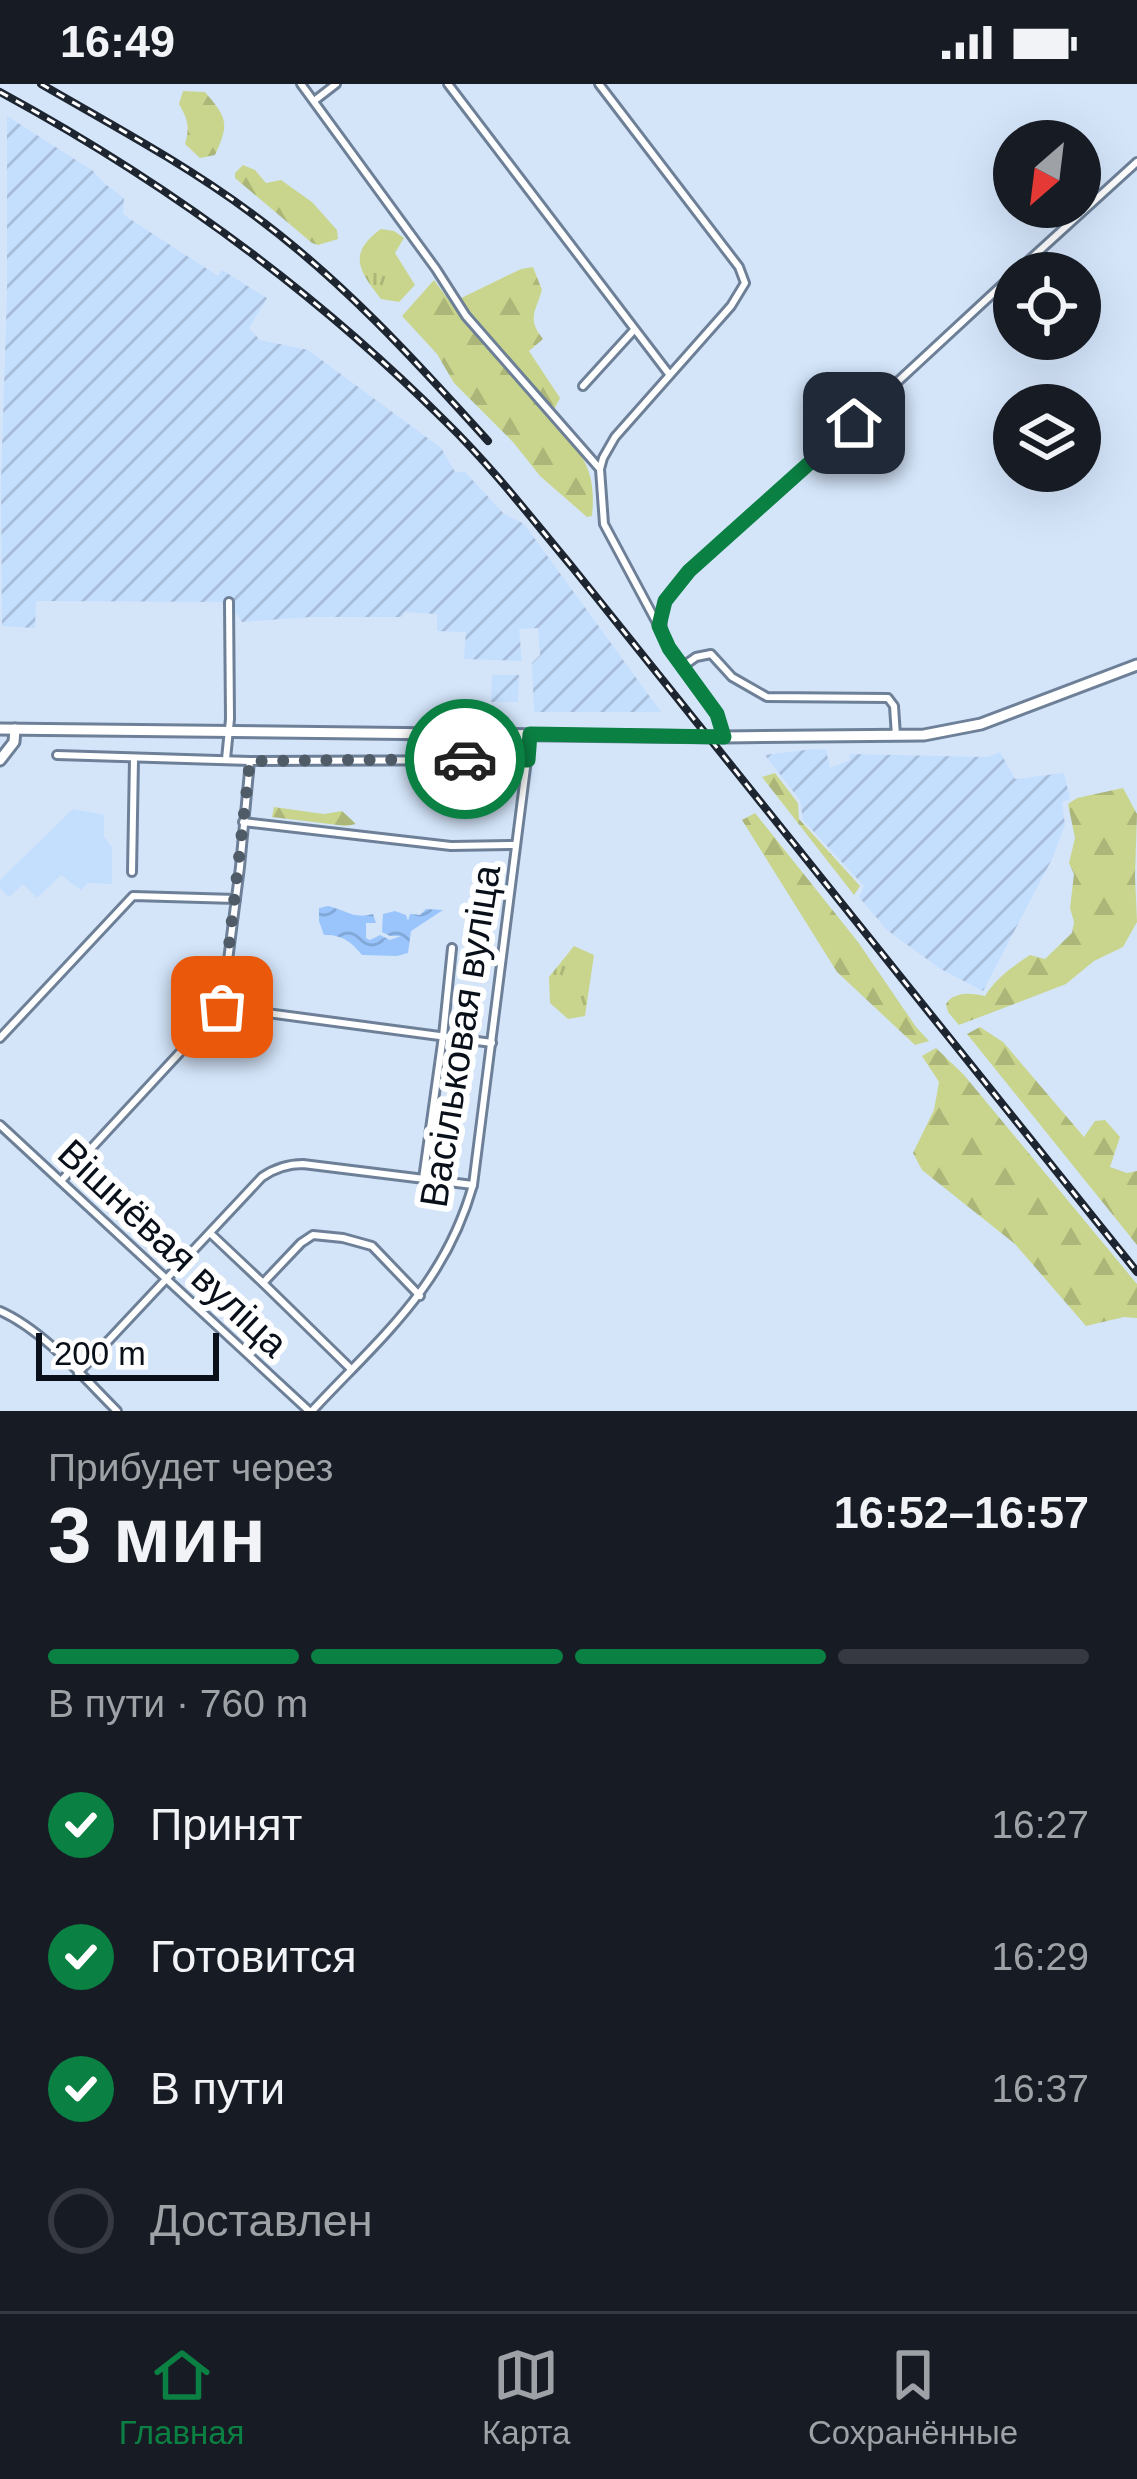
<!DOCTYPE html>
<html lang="ru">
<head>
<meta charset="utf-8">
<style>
	:root { --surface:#171b24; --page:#242831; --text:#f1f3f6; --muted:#9ea1a6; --line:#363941; --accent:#0b8043 }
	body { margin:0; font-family:Arial,sans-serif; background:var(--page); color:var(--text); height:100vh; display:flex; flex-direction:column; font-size:45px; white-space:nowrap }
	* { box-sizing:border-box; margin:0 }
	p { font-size:39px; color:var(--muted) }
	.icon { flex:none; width:66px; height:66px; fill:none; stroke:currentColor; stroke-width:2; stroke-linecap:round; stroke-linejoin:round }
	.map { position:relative; height:1327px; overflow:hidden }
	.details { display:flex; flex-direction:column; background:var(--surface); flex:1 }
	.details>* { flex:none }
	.needle { width:78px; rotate:208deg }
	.buttons { position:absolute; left:993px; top:36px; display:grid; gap:24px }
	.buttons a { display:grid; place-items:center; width:108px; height:108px; border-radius:50%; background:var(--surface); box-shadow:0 12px 48px #0002; font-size:60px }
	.scale { position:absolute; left:36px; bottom:30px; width:183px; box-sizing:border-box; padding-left:12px; border:6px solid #091019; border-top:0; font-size:33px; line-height:42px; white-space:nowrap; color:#091019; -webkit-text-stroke:9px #fff; paint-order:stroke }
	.pin { position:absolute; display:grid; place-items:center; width:102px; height:102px; color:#fff; margin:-51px; border-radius:24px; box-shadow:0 6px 18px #0006 }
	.courier { position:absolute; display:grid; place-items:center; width:120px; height:120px; margin:-60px; border:9px solid #0b8043; border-radius:50%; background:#fff; color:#222; box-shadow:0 3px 15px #0007 }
	.head em { font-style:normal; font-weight:600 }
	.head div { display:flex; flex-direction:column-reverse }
	.head { display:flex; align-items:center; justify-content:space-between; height:204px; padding:0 48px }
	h1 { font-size:78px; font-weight:600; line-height:90px }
	.bar { display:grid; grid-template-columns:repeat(4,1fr); gap:18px 12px; align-content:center; height:144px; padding:0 48px }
	.bar i { height:15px; border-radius:9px; background:var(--line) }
	.bar .selected { background:var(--accent) }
	.bar p { grid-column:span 4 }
	ol { padding:0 48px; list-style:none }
	li { display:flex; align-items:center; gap:36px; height:132px }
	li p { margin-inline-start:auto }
	li .icon { padding:12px; border-radius:50%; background:var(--accent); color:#fff; stroke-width:4 }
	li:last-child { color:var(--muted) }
	li i { width:66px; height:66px; border:6px solid var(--line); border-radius:50% }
	.status { display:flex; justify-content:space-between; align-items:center; height:84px; padding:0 60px; background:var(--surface); direction:ltr }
	.status svg { height:33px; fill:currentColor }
	.menu { display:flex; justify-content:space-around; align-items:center; height:168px; border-top:3px solid var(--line); background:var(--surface); font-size:33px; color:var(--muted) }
	.menu a { display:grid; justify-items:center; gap:6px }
	.menu .selected { color:var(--accent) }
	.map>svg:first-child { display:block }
	.built { fill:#c4defe }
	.industrial { fill:url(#industrial-furrows) }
	.grass { fill:url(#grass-tufts) }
	.forest { fill:url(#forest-firs) }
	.water { fill:url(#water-waves) }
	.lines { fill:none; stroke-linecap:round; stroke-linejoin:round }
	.street-casing { stroke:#6d8098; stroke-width:12 }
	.secondary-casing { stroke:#6d8098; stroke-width:15 }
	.street { stroke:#fff; stroke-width:6 }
	.secondary { stroke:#fff; stroke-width:9 }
	.rail-casing { stroke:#1d2530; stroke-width:8 }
	.rail { stroke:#fff; stroke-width:3; stroke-dasharray:9; stroke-linecap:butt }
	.done { stroke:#505b68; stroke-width:12; stroke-dasharray:0 21.6 }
	.route { stroke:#0b8043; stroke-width:15 }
	.labels { text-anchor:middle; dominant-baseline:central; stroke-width:12; stroke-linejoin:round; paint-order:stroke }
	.street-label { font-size:39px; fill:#091019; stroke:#fff }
</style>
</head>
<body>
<div class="status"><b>16:49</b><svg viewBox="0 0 49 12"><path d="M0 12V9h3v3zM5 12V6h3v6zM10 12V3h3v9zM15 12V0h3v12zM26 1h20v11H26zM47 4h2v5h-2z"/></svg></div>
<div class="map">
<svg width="1137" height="1327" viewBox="0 0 1137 1327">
	<defs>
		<pattern id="industrial-furrows" width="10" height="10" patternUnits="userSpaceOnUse" patternTransform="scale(3)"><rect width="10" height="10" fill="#c4defe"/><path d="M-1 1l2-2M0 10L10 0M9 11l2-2" fill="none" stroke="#a7bdd9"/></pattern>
		<pattern id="grass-tufts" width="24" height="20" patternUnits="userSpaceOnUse" patternTransform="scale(3)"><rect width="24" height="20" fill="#c9d58c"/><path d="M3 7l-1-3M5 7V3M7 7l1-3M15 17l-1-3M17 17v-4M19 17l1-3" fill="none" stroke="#abb678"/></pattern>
		<pattern id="forest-firs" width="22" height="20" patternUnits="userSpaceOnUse" patternTransform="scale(3)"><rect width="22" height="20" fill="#c9d58c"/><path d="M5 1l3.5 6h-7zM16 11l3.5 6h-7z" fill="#abb678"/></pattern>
		<pattern id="water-waves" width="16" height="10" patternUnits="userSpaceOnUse" patternTransform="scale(3)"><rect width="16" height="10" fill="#99c5fc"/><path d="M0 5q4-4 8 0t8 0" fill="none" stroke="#82a8d7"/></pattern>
	</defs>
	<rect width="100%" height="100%" fill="#d4e5fa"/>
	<!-- built -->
	<polygon class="built" points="73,725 104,731 104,753 112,763 112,800 88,799 81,806 61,791 37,814 23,800 9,813 0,804 0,796"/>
	<!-- industrial -->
	<g class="industrial">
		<polygon points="7,32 93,87 105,100 124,114 123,130 133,137 218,192 222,186 267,214 249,244 260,256 308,266 441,364 455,388 465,388 504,430 524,440 661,628 534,628 532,579 540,571 538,544 519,545 522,577 464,575 466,548 437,547 437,530 404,528 402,533 310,533 242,538 228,518 36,517 35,544 2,542 1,398 7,208"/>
		<polygon points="492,591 519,591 518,618 491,618"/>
		<polygon points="814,665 826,666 830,684 850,676 849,670 988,673 1000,668 1015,695 1064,689 1070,715 1062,718 1065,741 1052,775 983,907 939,884 887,846 859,813 864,802 803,736 800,716 765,671"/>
	</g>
	<!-- grass -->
	<g class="grass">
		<path d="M381,145L394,147L404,154L395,169L415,201L399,218L381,215C360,188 346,170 381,145Z"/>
		<polygon points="574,862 594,871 585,932 568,935 550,919 549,893"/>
	</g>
	<!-- forest -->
	<g class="forest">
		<path d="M183,7L205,8C227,34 230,39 215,71L200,74L185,60C190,43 188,36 179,20Z"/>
		<polygon points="243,81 255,86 266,99 281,96 312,118 337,146 338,155 318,161 312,159 235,94 235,89"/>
		<path d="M533,183L542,206C535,229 527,235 543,255L529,267L560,314L550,333C580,369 597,381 592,432L587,433L540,392L513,358L454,299L437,270L402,232L434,196L451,219L521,185Z"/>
		<polygon points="775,689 798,719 799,735 860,802 854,811 762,693"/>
		<path d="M1123,704L1137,730L1135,792L1137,838L1123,863L1094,877L1066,900L959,941L948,928L946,920C954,907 972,909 985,912C996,894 1012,883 1030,871L1045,875L1072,849L1074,838L1070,824L1074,790L1069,779L1075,754L1068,720L1077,714Z"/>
		<polygon points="274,723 324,730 342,727 356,740 346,742 272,733"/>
		<polygon points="755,729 858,858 916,943 929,957 915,961 837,888 742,736"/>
		<polygon points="980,943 1003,958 1084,1053 1095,1037 1105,1036 1120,1053 1110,1083 1127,1089 1137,1087 1137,1161 967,950"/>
		<polygon points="936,964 964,991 1137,1200 1137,1234 1124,1233 1086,1242 1015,1160 922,1086 913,1069 934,1026 939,998 922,972"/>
	</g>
	<!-- water -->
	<path class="water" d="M328,822C349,827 352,835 373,830L376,839H366V854L370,856L380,851L390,856L401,852H390L382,848L383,830L395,827L406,831L408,837L410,830L420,831L426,825L443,826L411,847L408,869L397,872L362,871C352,858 341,850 324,851L319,837V824Z"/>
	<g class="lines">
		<!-- street casing -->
		<g class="street-casing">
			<g id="street">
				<polyline points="301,0 436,185 466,232 600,385"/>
				<polyline points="448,0 669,290"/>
				<polyline points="599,0 739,183 745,199 731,222 615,353 603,374 600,385 604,440 657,539"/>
				<polyline points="314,17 336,0"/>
				<polyline points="1015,189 1137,78"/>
				<polyline points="583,302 634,246"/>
				<polyline points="682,583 717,630 724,653"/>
				<path d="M896,652L894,622L888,614L767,613L732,593L711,570L696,573L682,583C652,541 655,525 689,487L825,365L1014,190"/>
				<polyline points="57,671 250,677 528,676"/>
				<polyline points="226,675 230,635 229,518"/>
				<polyline points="243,738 451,762 516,761"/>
				<polyline points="132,788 134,675"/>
				<polyline points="222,923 240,783 250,677"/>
				<polyline points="0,954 133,812 236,815"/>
				<polyline points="0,1041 309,1327"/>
				<polyline points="423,1095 443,952 452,864"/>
				<polyline points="61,1097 222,923 492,959"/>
				<polyline points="210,1149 263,1199"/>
				<path d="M0,1227C43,1246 84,1294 117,1327"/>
				<polyline points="351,1285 263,1199 301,1159 313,1151 343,1154 372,1162 420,1212"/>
				<path d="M78,1289L262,1093C275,1084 287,1080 303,1080L473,1101"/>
				<path d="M312,1327C381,1253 444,1203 473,1101L530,652"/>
			</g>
		</g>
		<!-- secondary casing -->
		<g class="secondary-casing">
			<g id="secondary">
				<polyline points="0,645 724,653 924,651 981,640 1137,581"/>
				<polyline points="0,676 14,658 15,645"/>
			</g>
		</g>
		<!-- street -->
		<use href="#street" class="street"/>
		<!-- secondary -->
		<use href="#secondary" class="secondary"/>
		<!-- rail casing -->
		<g class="rail-casing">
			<g id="rail">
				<path d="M41,0C112,41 185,80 251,129C340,194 414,275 488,357"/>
				<path d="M0,8C164,97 315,207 447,339C493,384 532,435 573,484L1137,1188"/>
			</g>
		</g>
		<!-- rail -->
		<use href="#rail" class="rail"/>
	</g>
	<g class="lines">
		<!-- done -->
		<polyline class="done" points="222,923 250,677 465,675"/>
		<!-- route -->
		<polyline class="route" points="465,675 528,676 530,650 724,653 717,630 669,564 659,542 665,517 689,487 854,339"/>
	</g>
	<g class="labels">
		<!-- street labels -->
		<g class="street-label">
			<text transform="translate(460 952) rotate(-81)">Васільковая вуліца</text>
			<text transform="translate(173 1164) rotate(43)">Вішнёвая вуліца</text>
		</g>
	</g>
</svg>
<div class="buttons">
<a><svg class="needle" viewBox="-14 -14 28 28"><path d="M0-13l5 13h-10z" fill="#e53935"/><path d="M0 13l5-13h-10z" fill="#9ea1a6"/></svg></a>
<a><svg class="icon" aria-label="locate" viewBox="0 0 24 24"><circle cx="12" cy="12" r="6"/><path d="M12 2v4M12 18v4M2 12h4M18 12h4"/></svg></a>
<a><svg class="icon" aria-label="layers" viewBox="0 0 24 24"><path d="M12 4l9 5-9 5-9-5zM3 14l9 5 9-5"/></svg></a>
</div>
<div class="scale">200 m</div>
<div class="pin" style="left:222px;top:923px;background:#ea580c"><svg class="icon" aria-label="bag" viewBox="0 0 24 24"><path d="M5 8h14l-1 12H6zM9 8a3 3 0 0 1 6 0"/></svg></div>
<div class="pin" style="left:854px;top:339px;background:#1f2937"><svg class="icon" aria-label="home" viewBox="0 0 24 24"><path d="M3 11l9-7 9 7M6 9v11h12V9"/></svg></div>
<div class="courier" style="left:465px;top:675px"><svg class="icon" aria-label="car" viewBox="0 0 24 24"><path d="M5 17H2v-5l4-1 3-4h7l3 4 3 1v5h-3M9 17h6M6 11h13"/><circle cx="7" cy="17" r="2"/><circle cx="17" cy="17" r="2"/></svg></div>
</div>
<section class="details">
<div class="head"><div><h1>3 мин</h1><p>Прибудет через</p></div><em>16:52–16:57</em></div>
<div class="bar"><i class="selected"></i><i class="selected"></i><i class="selected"></i><i></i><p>В пути · 760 m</p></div>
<ol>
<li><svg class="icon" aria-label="check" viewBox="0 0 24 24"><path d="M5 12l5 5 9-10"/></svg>Принят<p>16:27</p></li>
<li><svg class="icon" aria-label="check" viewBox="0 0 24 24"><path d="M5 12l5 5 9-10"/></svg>Готовится<p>16:29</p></li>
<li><svg class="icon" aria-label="check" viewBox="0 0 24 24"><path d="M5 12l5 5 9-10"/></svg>В пути<p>16:37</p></li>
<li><i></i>Доставлен</li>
</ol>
</section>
<nav class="menu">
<a class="selected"><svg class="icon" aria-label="home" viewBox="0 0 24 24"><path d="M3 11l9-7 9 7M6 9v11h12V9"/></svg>Главная</a>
<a><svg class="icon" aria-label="map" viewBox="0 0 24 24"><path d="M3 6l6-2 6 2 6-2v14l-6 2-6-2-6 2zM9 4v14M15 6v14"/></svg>Карта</a>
<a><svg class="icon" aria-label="saved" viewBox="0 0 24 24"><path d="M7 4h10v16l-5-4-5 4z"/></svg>Сохранённые</a>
</nav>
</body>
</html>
